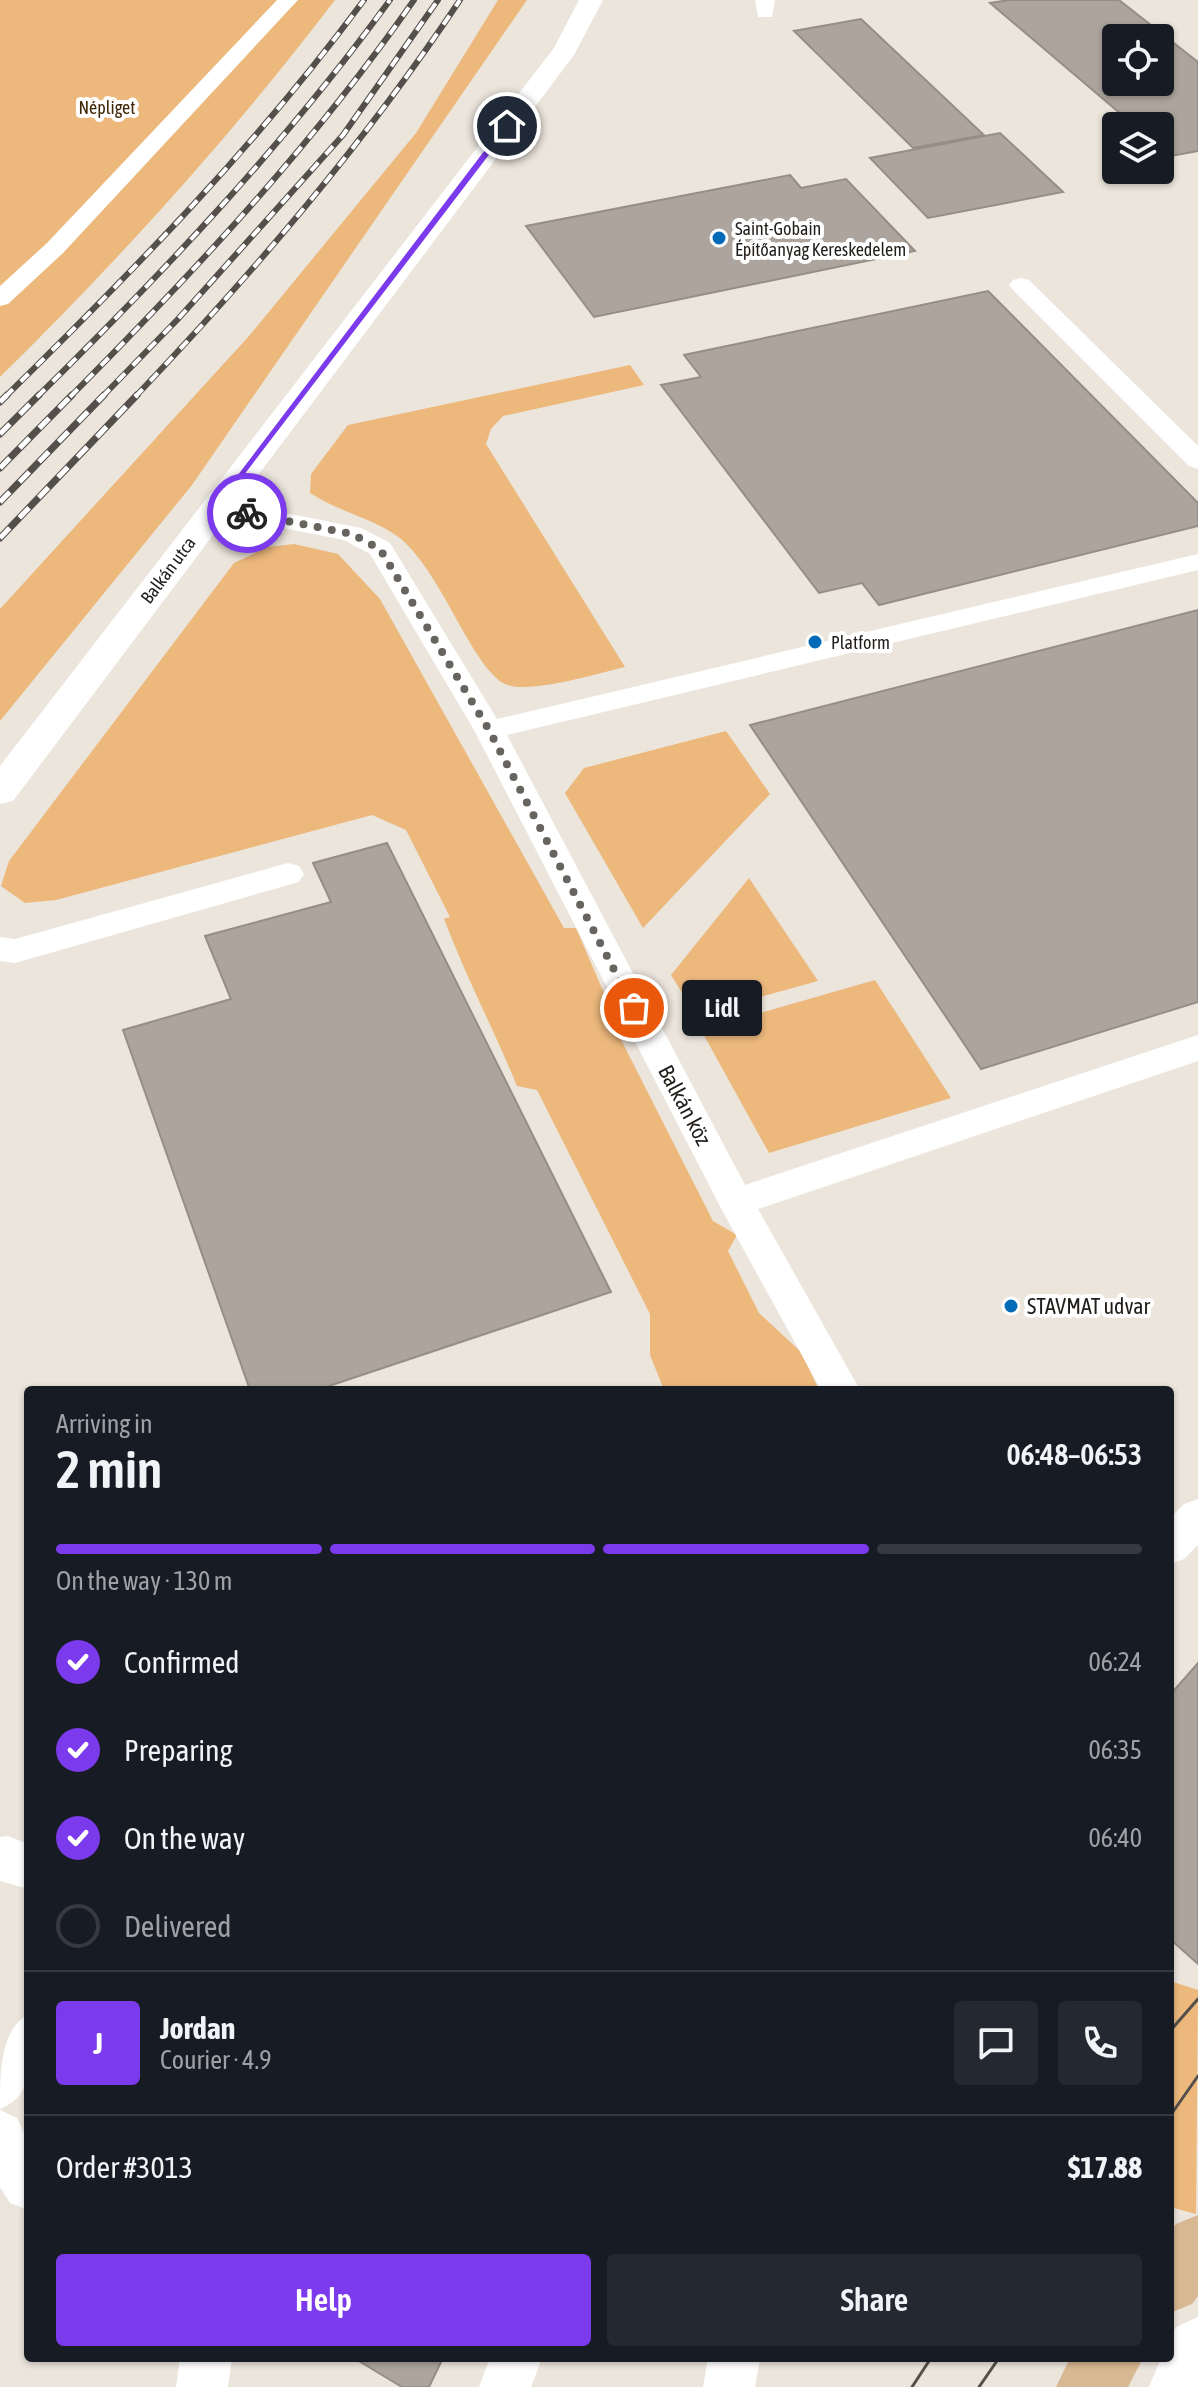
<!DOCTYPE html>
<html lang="en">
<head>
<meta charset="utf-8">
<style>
	:root { --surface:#171b24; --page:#242831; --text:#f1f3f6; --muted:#9ea1a6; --line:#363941; --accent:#7c3aed }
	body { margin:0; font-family:"Asap Condensed",sans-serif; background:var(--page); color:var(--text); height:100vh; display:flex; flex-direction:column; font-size:30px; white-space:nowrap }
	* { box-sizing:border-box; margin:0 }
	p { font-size:26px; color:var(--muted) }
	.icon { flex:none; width:44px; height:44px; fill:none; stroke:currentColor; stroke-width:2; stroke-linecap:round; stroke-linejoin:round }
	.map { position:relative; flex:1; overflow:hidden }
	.panel { position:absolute; left:24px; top:1386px; width:1150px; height:976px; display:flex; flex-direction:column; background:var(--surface); border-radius:8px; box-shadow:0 2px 6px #0004 }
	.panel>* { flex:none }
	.tools { position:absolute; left:1102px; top:24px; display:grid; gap:16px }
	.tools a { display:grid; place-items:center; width:72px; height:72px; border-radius:8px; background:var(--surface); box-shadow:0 2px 6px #0004; font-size:40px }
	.pin { position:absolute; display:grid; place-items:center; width:68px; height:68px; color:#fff; margin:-34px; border:4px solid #fff; border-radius:50%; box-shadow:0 2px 8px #0007 }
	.courier { position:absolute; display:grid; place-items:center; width:80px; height:80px; margin:-40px; border:6px solid #7c3aed; border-radius:50%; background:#fff; color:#222; box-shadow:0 2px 10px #0007 }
	.bubble { position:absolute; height:56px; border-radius:8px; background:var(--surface); box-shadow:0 2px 6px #0004; font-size:26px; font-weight:600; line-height:56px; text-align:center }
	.headline em { font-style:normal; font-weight:600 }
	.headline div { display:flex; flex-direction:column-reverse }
	.headline { display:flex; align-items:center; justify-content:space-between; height:136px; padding:0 32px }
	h1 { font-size:52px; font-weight:600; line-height:60px }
	.bar { display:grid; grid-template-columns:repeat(4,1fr); gap:12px 8px; align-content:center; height:96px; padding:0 32px }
	.bar i { height:10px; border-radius:6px; background:var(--line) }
	.bar .selected { background:var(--accent) }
	.bar p { grid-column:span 4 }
	.line { display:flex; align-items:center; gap:20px; padding:0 32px; border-top:2px solid var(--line) }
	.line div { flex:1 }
	.round { display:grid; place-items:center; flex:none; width:84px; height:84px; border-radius:8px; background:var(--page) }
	ol { padding:0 32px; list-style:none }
	li { display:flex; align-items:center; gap:24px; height:88px }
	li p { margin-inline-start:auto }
	li .icon { padding:8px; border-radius:50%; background:var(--accent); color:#fff; stroke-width:4 }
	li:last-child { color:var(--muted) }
	li i { width:44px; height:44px; border:4px solid var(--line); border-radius:50% }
	.action { display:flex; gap:16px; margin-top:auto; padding:16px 32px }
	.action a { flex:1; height:92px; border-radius:8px; background:var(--accent); color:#fff; font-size:32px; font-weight:600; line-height:92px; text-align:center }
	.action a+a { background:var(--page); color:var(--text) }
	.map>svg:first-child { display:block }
	.green { fill:#ecb87c }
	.building { fill:#ada59d; stroke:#958e86; stroke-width:2; fill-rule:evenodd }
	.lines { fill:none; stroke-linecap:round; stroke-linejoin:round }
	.service { fill:#fff; fill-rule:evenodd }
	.minor { fill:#fff; fill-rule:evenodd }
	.tertiary { fill:#fff; fill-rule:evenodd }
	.primary { fill:#d7b892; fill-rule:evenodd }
	.tram { stroke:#534f4b; stroke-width:3 }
	.rail-far1-casing { stroke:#534f4b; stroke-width:6 }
	.rail-casing { stroke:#534f4b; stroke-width:7 }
	.rail-far1 { stroke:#fff; stroke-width:4; stroke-dasharray:11; stroke-linecap:butt }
	.rail { stroke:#fff; stroke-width:5; stroke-dasharray:14; stroke-linecap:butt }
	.route { fill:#7c3aed }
	.done { stroke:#67635e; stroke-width:8; stroke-dasharray:0 14.4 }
	.poi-dot { fill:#026ab6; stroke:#fff; stroke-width:3 }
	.labels { text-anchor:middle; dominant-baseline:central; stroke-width:8; stroke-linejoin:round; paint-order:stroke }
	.far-park-label { font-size:18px; fill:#3f2705; stroke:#fff }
	.far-poi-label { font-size:18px; fill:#201d1a; stroke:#fff; text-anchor:start }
	.far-street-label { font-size:18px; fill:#201d1a; stroke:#fff }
	.street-label { font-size:22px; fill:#201d1a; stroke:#fff }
	.poi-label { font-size:22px; fill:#201d1a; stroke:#fff; text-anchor:start }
</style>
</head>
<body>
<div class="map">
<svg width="1198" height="2387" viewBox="0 0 1198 2387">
	<rect width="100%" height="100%" fill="#ece5dc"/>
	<!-- green -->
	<g class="green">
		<path d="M0,0H335C233,134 120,259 0,377Z"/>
		<polygon points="498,0 527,0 192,485 0,721 0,609 249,336 416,133"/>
		<path d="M630,365L644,385L503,416L491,429L486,444L625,667C598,673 529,695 505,684C471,667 440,567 397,536C372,518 337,511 310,493L311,474L348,425Z"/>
		<path d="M294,544L338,554L380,599L564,928H576L610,1007L607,1012L713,1221L737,1235L728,1251L759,1313L801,1352L819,1390H664L650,1355V1314L537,1090L517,1086C494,1030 466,977 444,919L450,917L406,830L372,815L56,900L25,903L1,886L9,861L234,563L268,547Z"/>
		<polygon points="726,731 770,794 643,928 565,793 584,768"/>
		<polygon points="749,878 818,981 696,1015 671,975"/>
		<polygon points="875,980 951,1098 769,1153 701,1030"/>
		<polygon points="1170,1981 1198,1990 1196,2214 1170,2207"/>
	</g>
	<!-- building -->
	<g class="building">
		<path d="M1009,0H1119L1198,62V151L1171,156L1160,147V126H1135L990,3ZM1116,38H1160V82H1116Z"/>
		<polygon points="861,19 984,135 913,148 794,31"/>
		<polygon points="1000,133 1063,192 928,218 870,158"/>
		<polygon points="790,175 801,188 846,179 915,251 594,317 526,226"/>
		<polygon points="988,291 1198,503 1198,526 879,605 862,583 819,593 661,385 701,377 684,355"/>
		<polygon points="1198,610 1198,1002 981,1069 750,725"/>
		<polygon points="387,843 611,1292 317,1390 250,1390 123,1030 231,999 205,936 331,902 313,863"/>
		<polygon points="1198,1663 1198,1964 1170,1939 1170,1695"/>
		<polygon points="354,2358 443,2358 429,2387 402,2387"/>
	</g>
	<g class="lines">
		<!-- service -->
		<g class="service">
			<polygon points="277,0 298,0 63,253 8,304 0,306 0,286 47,243"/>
			<polygon points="755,0 775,0 772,17 758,17"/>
			<polygon points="1021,278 1029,280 1198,446 1198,469 1189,466 1013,290 1009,285 1013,280"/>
			<polygon points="215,499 361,528 390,543 497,719 1198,554 1198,570 507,735 745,1185 1198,1035 1198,1061 758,1209 860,1390 821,1390 723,1212 474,730 370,554 344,540 206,513 202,507 206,501"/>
			<polygon points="288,863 299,866 304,874 299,882 15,963 0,961 0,937 15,939"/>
			<polygon points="1198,1499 1198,1545 1184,1559 1170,1564 1170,1518 1184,1504"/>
			<polygon points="8,1836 28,1844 28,1889 0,1881 0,1837"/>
			<path d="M28,2014C28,2052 40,2093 0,2109C0,2072 0,2031 28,2014Z"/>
			<polygon points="0,2110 17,2118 28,2142 28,2210 10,2203 0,2187"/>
			<polygon points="180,2358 232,2358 228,2387 176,2387"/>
			<polygon points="490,2358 542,2358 531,2387 479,2387"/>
			<polygon points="708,2358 760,2358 755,2387 703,2387"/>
		</g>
		<!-- minor -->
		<polygon class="minor" points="579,0 603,0 574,55 13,801 0,804 0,766 554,48"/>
		<!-- tertiary -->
		<polygon class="tertiary" points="1198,2317 1198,2387 1149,2387 1161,2358 1170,2358 1170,2339 1176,2327"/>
		<!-- primary -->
		<g class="primary">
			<polygon points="1198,2215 1198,2296 1192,2304 1170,2313 1170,2232 1176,2224"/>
			<polygon points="1070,2358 1143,2358 1128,2387 1056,2387"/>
		</g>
		<!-- tram -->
		<g class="tram">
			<polyline points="1170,2031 1198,1999"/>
			<polyline points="1170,2116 1198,2076"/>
			<polyline points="912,2387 931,2358"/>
			<polyline points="979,2387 999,2358"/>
		</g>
		<!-- rail-far1 casing -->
		<g class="rail-far1-casing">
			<g id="rail-far1">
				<path d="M5,397C133,271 257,145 364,0"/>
				<path d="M37,397C164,272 285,144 390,0"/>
				<path d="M70,397C194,272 313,145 414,0"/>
				<polyline points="102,397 178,319 343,135 438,0"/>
				<path d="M135,397C254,272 364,144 460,0"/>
			</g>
		</g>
		<!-- rail casing -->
		<g class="rail-casing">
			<g id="rail">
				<polyline points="0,402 7,395"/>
				<polyline points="0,434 39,395"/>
				<polyline points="0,468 72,395"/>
				<polyline points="0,502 104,395"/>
				<polyline points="0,538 137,395"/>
			</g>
		</g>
		<!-- rail-far1 -->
		<use href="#rail-far1" class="rail-far1"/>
		<!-- rail -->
		<use href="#rail" class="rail"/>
	</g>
	<!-- route -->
	<polygon class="route" points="504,125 511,126 221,505 250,511 250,515 212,509"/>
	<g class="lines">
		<!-- done -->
		<polyline class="done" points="247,513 352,534 380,549 489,730 634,1008"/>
	</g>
	<!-- markers -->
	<g class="poi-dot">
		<circle cx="719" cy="238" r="8"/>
		<circle cx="815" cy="642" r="8"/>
		<circle cx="1011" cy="1306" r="8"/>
	</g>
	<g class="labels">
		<!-- far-park labels -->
		<g class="far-park-label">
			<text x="107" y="107">Népliget</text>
		</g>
		<!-- far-poi labels -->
		<g class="far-poi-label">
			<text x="735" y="228">Saint-Gobain<tspan x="735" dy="21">Építőanyag Kereskedelem</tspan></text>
			<text x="831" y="642">Platform</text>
		</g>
		<!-- far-street labels -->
		<g class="far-street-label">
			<text transform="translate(168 570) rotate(-53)">Balkán utca</text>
		</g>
		<!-- street labels -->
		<g class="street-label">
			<text transform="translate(685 1105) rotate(62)">Balkán köz</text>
		</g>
		<!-- poi labels -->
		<g class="poi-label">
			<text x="1027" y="1306">STAVMAT udvar</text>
		</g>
	</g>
</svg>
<div class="tools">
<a><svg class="icon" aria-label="locate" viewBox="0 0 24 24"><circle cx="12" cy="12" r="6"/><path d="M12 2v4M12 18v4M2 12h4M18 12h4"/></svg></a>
<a><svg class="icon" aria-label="layers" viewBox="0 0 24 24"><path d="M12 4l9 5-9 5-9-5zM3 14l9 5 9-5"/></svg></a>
</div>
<div class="pin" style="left:634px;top:1008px;background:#ea580c"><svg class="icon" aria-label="bag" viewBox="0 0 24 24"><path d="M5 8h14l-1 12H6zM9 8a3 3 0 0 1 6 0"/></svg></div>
<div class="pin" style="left:507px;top:126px;background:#1f2937"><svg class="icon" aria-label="home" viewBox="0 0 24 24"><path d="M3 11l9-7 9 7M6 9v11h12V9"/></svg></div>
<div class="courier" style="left:247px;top:513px"><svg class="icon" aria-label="bike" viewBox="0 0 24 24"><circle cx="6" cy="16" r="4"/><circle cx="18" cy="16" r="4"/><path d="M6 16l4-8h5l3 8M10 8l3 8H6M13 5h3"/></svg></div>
<div class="bubble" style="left:682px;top:980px;width:80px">Lidl</div>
<section class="panel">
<div class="headline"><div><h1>2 min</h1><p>Arriving in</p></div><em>06:48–06:53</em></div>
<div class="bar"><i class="selected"></i><i class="selected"></i><i class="selected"></i><i></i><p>On the way · 130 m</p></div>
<ol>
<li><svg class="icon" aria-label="check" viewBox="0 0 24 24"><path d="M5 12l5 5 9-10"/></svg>Confirmed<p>06:24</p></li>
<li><svg class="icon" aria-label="check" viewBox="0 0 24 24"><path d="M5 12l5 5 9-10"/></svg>Preparing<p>06:35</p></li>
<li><svg class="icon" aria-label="check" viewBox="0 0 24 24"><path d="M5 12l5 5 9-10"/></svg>On the way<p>06:40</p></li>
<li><i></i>Delivered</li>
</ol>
<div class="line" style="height:144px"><b class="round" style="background:var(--accent);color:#fff">J</b><div><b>Jordan</b><p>Courier · 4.9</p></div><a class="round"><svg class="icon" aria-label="chat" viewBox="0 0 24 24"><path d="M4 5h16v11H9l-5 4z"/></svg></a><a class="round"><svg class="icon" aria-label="phone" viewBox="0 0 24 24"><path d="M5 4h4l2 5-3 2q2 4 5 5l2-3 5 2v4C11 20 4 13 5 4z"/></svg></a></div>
<div class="line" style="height:104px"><div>Order #3013</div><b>$17.88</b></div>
<div class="action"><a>Help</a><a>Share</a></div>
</section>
</div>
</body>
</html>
